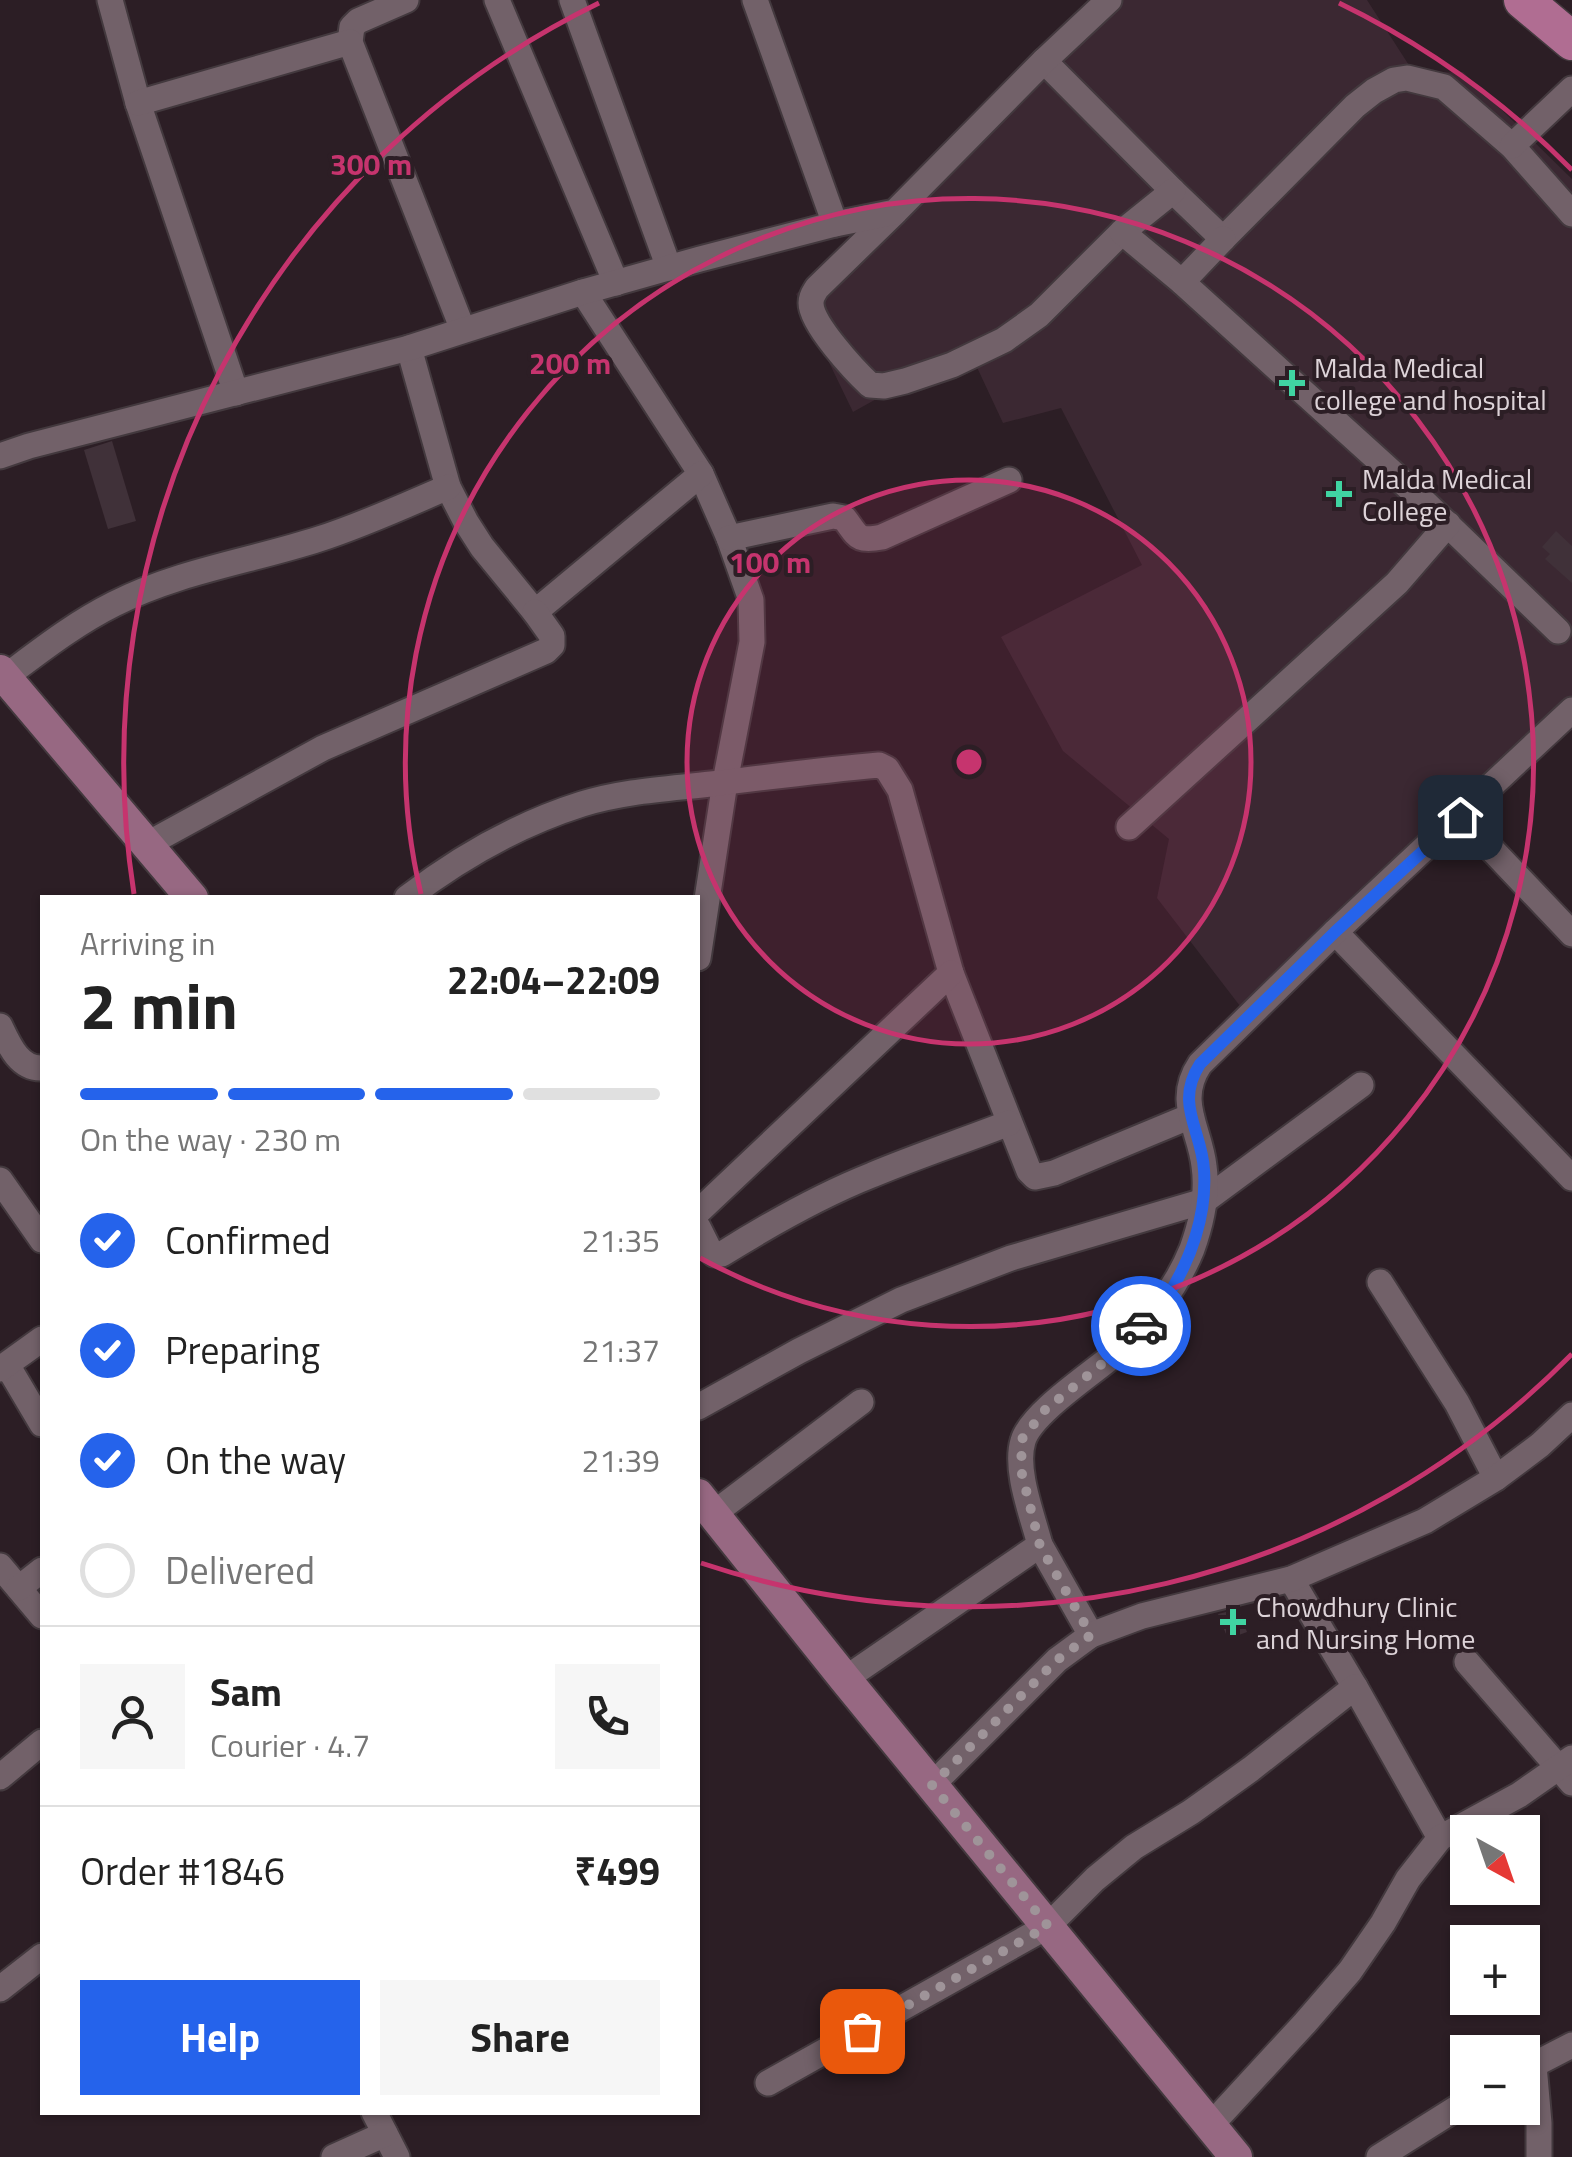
<!DOCTYPE html>
<html lang="en">
<head>
<meta charset="utf-8">
<style>
	:root { --surface:#fff; --page:#f6f6f6; --text:#222; --muted:#767676; --line:#e0e0e0; --accent:#2563eb }
	body { margin:0; font-family:"Titillium Web",sans-serif; background:var(--page); color:var(--text); height:100vh; display:flex; flex-direction:column; font-size:38px; white-space:nowrap }
	* { box-sizing:border-box; margin:0 }
	p { font-size:32px; color:var(--muted) }
	.icon { flex:none; width:55px; height:55px; fill:none; stroke:currentColor; stroke-width:2; stroke-linecap:round; stroke-linejoin:round }
	.map { position:relative; flex:1; overflow:hidden }
	.sheet { position:absolute; left:40px; top:895px; width:660px; height:1220px; display:flex; flex-direction:column; background:var(--surface); border-radius:0px; box-shadow:0 2px 8px #0004 }
	.sheet>* { flex:none }
	.needle { width:65px; rotate:140deg }
	.controls { position:absolute; left:1450px; top:1815px; display:grid; gap:20px }
	.controls a { display:grid; place-items:center; width:90px; height:90px; border-radius:0px; background:var(--surface); box-shadow:0 2px 8px #0004; font-size:50px }
	.pin { position:absolute; display:grid; place-items:center; width:85px; height:85px; color:#fff; margin:-42px; border-radius:20px; box-shadow:0 5px 15px #0006 }
	.courier { position:absolute; display:grid; place-items:center; width:100px; height:100px; margin:-50px; border:8px solid #2563eb; border-radius:50%; background:#fff; color:#222; box-shadow:0 2px 12px #0007 }
	.overview em { font-style:normal; font-weight:700 }
	.overview div { display:flex; flex-direction:column-reverse }
	.overview { display:flex; align-items:center; justify-content:space-between; height:170px; padding:0 40px }
	h1 { font-size:65px; font-weight:700; line-height:75px }
	.bar { display:grid; grid-template-columns:repeat(4,1fr); gap:15px 10px; align-content:center; height:120px; padding:0 40px }
	.bar i { height:12px; border-radius:8px; background:var(--line) }
	.bar .current { background:var(--accent) }
	.bar p { grid-column:span 4 }
	.line { display:flex; align-items:center; gap:25px; padding:0 40px; border-top:2px solid var(--line) }
	.line div { flex:1 }
	.round { display:grid; place-items:center; flex:none; width:105px; height:105px; border-radius:0px; background:var(--page) }
	ol { padding:0 40px; list-style:none }
	li { display:flex; align-items:center; gap:30px; height:110px }
	li p { margin-inline-start:auto }
	li .icon { padding:10px; border-radius:50%; background:var(--accent); color:#fff; stroke-width:4 }
	li:last-child { color:var(--muted) }
	li i { width:55px; height:55px; border:5px solid var(--line); border-radius:50% }
	.cta { display:flex; gap:20px; margin-top:auto; padding:20px 40px }
	.cta a { flex:1; height:115px; border-radius:0px; background:var(--accent); color:#fff; font-size:40px; font-weight:700; line-height:115px; text-align:center }
	.cta a+a { background:var(--page); color:var(--text) }
	.map>svg:first-child { display:block }
	.built { fill:#3b2832 }
	.building { fill:#403139 }
	.lines { fill:none; stroke-linecap:round; stroke-linejoin:round }
	.minor-casing { stroke:#43393e; stroke-width:29 }
	.major-casing { stroke:#43393e; stroke-width:36 }
	.highway-casing { stroke:#43393e; stroke-width:41 }
	.minor { stroke:#726169; stroke-width:25 }
	.major { stroke:#976882; stroke-width:32 }
	.highway { stroke:#b06d92; stroke-width:38 }
	.done { stroke:#9f9499; stroke-width:10; stroke-dasharray:0 18 }
	.route { stroke:#2563eb; stroke-width:12 }
	.ring { fill:none; stroke:#c6346e; stroke-width:5 }
	.poi-dot { fill:#40d4a2; stroke:#2c1e25; stroke-width:4 }
	.labels { text-anchor:middle; dominant-baseline:central; stroke-width:8; stroke-linejoin:round; paint-order:stroke }
	.poi-label { font-size:28px; fill:#ddd3d8; stroke:#2c1e25; text-anchor:start }
	.centre { fill:#c6346e; stroke:#2c1e25; stroke-width:5 }
	.ring-label { font-size:30px; text-anchor:middle; font-weight:bold; fill:#c6346e; stroke:#2c1e25; stroke-width:8; stroke-linejoin:round; paint-order:stroke }
</style>
</head>
<body>
<div class="map">
<svg width="1572" height="2157" viewBox="0 0 1572 2157">
	<rect width="100%" height="100%" fill="#2c1e25"/>
	<!-- built -->
	<polygon class="built" points="1120,0 1367,0 1414,73 1463,72 1572,179 1572,697 1240,1006 1157,898 1169,839 1063,751 1001,637 1142,565 1061,408 1003,423 968,348 853,412 796,294"/>
	<!-- building -->
	<g class="building">
		<polygon points="112,441 136,521 108,529 84,450"/>
		<polygon points="1556,531 1572,546 1572,583 1545,559 1550,554 1542,547"/>
		<polygon points="1238,1609 1247,1632 1228,1639 1218,1614"/>
	</g>
	<g class="lines">
		<!-- minor casing -->
		<g class="minor-casing">
			<g id="minor">
				<polyline points="110,0 138,103 236,393"/>
				<polyline points="497,0 616,283"/>
				<polyline points="572,0 669,268"/>
				<polyline points="755,0 835,224"/>
				<polyline points="350,42 352,27 358,21 406,0"/>
				<polyline points="1044,61 1173,191 1223,239 1355,106 1374,91 1394,80 1407,78 1444,87 1512,146 1572,214"/>
				<polyline points="138,103 350,42 463,330"/>
				<polyline points="1512,146 1572,89"/>
				<path d="M894,213L817,288C814,293 811,296 811,303C811,324 855,371 870,385L884,386L905,381L952,365L1004,340L1039,315L1122,232L1173,191"/>
				<polyline points="1122,232 1182,282 1417,495 1558,631"/>
				<polyline points="1182,282 1223,239"/>
				<polyline points="583,292 701,474 729,538 751,600 752,642 725,782 698,958"/>
				<polyline points="409,348 448,487 466,522 482,547 535,612 701,474"/>
				<polyline points="0,456 29,446 409,348 583,292 700,259 835,224 895,212 1044,61 1109,0"/>
				<path d="M729,538L833,516L844,518C858,536 856,542 882,537L1009,480"/>
				<path d="M5,677C40,651 74,624 114,604C179,571 251,561 319,539C363,525 406,505 448,487"/>
				<polyline points="1461,817 1572,934"/>
				<polyline points="1129,827 1397,583 1448,524"/>
				<polyline points="146,845 323,748 546,651 552,645 552,636 535,612"/>
				<path d="M407,898C459,858 519,824 582,804C624,791 667,789 711,784C767,777 823,770 879,765L887,769L900,790L951,973L1029,1171L1035,1177L1054,1173L1191,1116"/>
				<polyline points="1335,932 1572,1178"/>
				<path d="M0,1026C9,1045 19,1069 42,1068"/>
				<polyline points="0,1180 42,1240"/>
				<polyline points="698,1212 951,973"/>
				<path d="M698,1227L709,1249L714,1254H722C770,1224 819,1196 872,1175C917,1156 963,1141 1009,1123"/>
				<polyline points="1380,1282 1457,1403 1496,1478"/>
				<polyline points="7,1365 42,1424"/>
				<polyline points="0,1369 42,1339"/>
				<polyline points="698,1407 799,1351 901,1300 1011,1258 1204,1201 1361,1085"/>
				<polyline points="713,1514 861,1402"/>
				<polyline points="1040,1545 1091,1635"/>
				<polyline points="0,1566 42,1616"/>
				<polyline points="1291,1579 1355,1687"/>
				<polyline points="19,1588 42,1570"/>
				<polyline points="1467,1662 1572,1783"/>
				<path d="M845,1679L1040,1545C1033,1517 1014,1470 1023,1441C1031,1412 1098,1370 1122,1348C1151,1320 1177,1286 1192,1249C1201,1224 1208,1193 1204,1166C1200,1129 1175,1101 1200,1064L1335,932L1572,710"/>
				<polyline points="0,1777 42,1742"/>
				<polyline points="932,1785 1057,1660 1091,1635 1142,1616 1291,1579 1425,1521 1496,1478 1540,1445 1572,1415"/>
				<polyline points="0,1989 42,1956"/>
				<polyline points="1534,2065 1539,2123 1539,2157"/>
				<polyline points="1522,2071 1572,2045"/>
				<polyline points="768,2083 1048,1926 1095,1879 1134,1847 1191,1812 1251,1769 1355,1687 1440,1838"/>
				<polyline points="374,2112 397,2157"/>
				<polyline points="1210,2126 1305,2023 1350,1971 1383,1923 1408,1879 1440,1838 1519,1795 1572,1758"/>
				<polyline points="334,2157 385,2134"/>
				<polyline points="1379,2157 1468,2101"/>
			</g>
		</g>
		<!-- major casing -->
		<g class="major-casing">
			<g id="major">
				<polyline points="0,671 192,898"/>
				<polyline points="698,1495 845,1679 1236,2157"/>
			</g>
		</g>
		<!-- highway casing -->
		<g class="highway-casing">
			<polyline id="highway" points="1523,0 1572,41"/>
		</g>
		<!-- minor -->
		<use href="#minor" class="minor"/>
		<!-- major -->
		<use href="#major" class="major"/>
		<!-- highway -->
		<use href="#highway" class="highway"/>
	</g>
	<g class="lines">
		<!-- done -->
		<polyline class="done" points="862,2031 1048,1926 932,1785 1057,1660 1091,1635 1040,1546 1021,1470 1022,1439 1045,1410 1123,1347 1141,1326"/>
		<!-- route -->
		<path class="route" d="M1141,1326C1149,1317 1160,1307 1167,1297C1191,1260 1207,1214 1204,1170C1202,1130 1174,1104 1200,1064L1335,932L1460,817"/>
	</g>
	<!-- distance rings -->
	<circle cx="969" cy="762" r="282" fill="#c6346e" fill-opacity=".12"/>
	<g class="ring">
		<circle cx="969" cy="762" r="282"/>
		<path d="M421 894A564 564 0 1 1 700 1258"/>
		<path d="M1572 1354A845 845 0 0 1 701 1563M134 894A845 845 0 0 1 599 3M1339 3A845 845 0 0 1 1572 170"/>
	</g>
	<!-- markers -->
	<g class="poi-dot">
		<path d="M1287 368h10v10h10v10h-10v10h-10v-10h-10v-10h10z"/>
		<path d="M1334 479h10v10h10v10h-10v10h-10v-10h-10v-10h10z"/>
		<path d="M1228 1607h10v10h10v10h-10v10h-10v-10h-10v-10h10z"/>
	</g>
	<g class="labels">
		<!-- poi labels -->
		<g class="poi-label">
			<text x="1314" y="367">Malda Medical<tspan x="1314" dy="32">college and hospital</tspan></text>
			<text x="1362" y="478">Malda Medical<tspan x="1362" dy="32">College</tspan></text>
			<text x="1256" y="1606">Chowdhury Clinic<tspan x="1256" dy="32">and Nursing Home</tspan></text>
		</g>
	</g>
	<circle cx="969" cy="762" r="15" class="centre"/>
	<g class="ring-label">
		<text x="371" y="175">300 m</text>
		<text x="570" y="374">200 m</text>
		<text x="770" y="573">100 m</text>
	</g>
</svg>
<div class="controls">
<a><svg class="needle" viewBox="-14 -14 28 28"><path d="M0-13l5 13h-10z" fill="#e53935"/><path d="M0 13l5-13h-10z" fill="#767676"/></svg></a>
<a>+</a>
<a>−</a>
</div>
<div class="pin" style="left:862px;top:2031px;background:#ea580c"><svg class="icon" aria-label="bag" viewBox="0 0 24 24"><path d="M5 8h14l-1 12H6zM9 8a3 3 0 0 1 6 0"/></svg></div>
<div class="pin" style="left:1460px;top:817px;background:#1f2937"><svg class="icon" aria-label="home" viewBox="0 0 24 24"><path d="M3 11l9-7 9 7M6 9v11h12V9"/></svg></div>
<div class="courier" style="left:1141px;top:1326px"><svg class="icon" aria-label="car" viewBox="0 0 24 24"><path d="M5 17H2v-5l4-1 3-4h7l3 4 3 1v5h-3M9 17h6M6 11h13"/><circle cx="7" cy="17" r="2"/><circle cx="17" cy="17" r="2"/></svg></div>
<section class="sheet">
<div class="overview"><div><h1>2 min</h1><p>Arriving in</p></div><em>22:04–22:09</em></div>
<div class="bar"><i class="current"></i><i class="current"></i><i class="current"></i><i></i><p>On the way · 230 m</p></div>
<ol>
<li><svg class="icon" aria-label="check" viewBox="0 0 24 24"><path d="M5 12l5 5 9-10"/></svg>Confirmed<p>21:35</p></li>
<li><svg class="icon" aria-label="check" viewBox="0 0 24 24"><path d="M5 12l5 5 9-10"/></svg>Preparing<p>21:37</p></li>
<li><svg class="icon" aria-label="check" viewBox="0 0 24 24"><path d="M5 12l5 5 9-10"/></svg>On the way<p>21:39</p></li>
<li><i></i>Delivered</li>
</ol>
<div class="line" style="height:180px"><a class="round"><svg class="icon" aria-label="person" viewBox="0 0 24 24"><circle cx="12" cy="8" r="4"/><path d="M4 21q1-7 8-7t8 7"/></svg></a><div><b>Sam</b><p>Courier · 4.7</p></div><a class="round"><svg class="icon" aria-label="phone" viewBox="0 0 24 24"><path d="M5 4h4l2 5-3 2q2 4 5 5l2-3 5 2v4C11 20 4 13 5 4z"/></svg></a></div>
<div class="line" style="height:130px"><div>Order #1846</div><b>₹499</b></div>
<div class="cta"><a>Help</a><a>Share</a></div>
</section>
</div>
</body>
</html>
